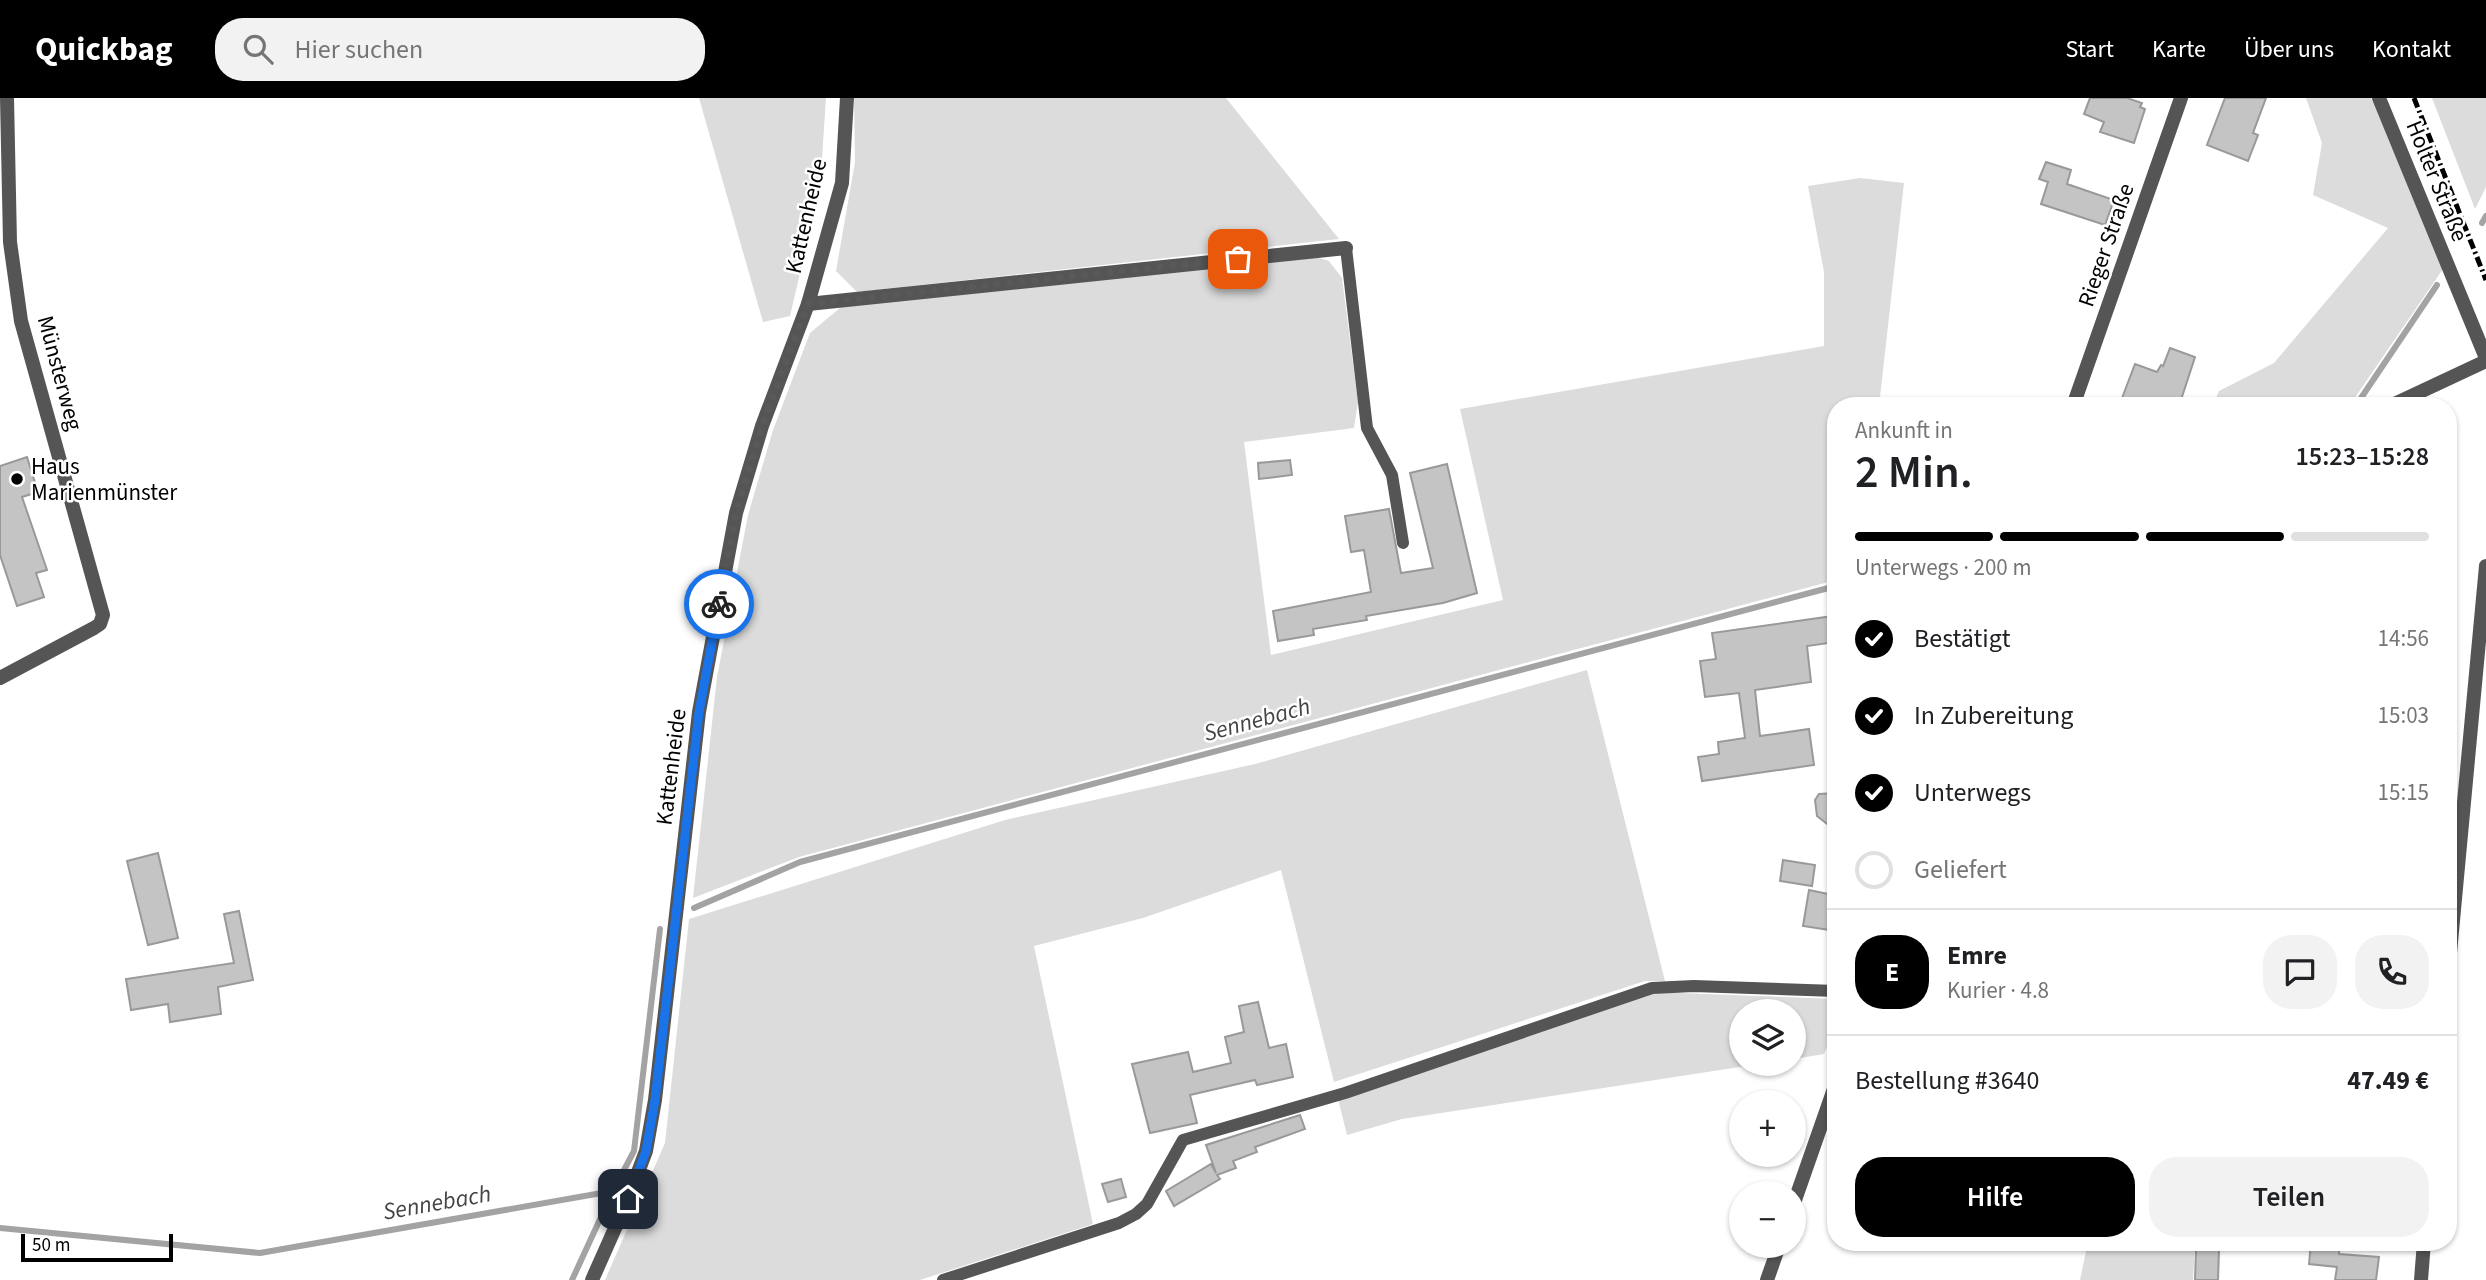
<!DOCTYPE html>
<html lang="de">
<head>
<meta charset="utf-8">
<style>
	:root { --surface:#fff; --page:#f2f2f2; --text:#202124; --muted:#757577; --line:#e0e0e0; --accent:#000 }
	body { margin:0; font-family:"Source Sans 3",sans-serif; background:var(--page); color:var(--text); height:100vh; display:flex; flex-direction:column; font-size:26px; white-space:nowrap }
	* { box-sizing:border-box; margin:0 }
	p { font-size:23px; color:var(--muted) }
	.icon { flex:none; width:38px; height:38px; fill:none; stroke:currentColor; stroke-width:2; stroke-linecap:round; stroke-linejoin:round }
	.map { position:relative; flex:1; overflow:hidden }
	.sheet { position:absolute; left:1827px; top:299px; width:630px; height:854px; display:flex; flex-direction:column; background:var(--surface); border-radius:28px; box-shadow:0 2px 5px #0004 }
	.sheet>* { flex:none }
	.controls { position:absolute; left:1729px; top:901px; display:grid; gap:14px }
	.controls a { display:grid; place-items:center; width:77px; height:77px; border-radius:50%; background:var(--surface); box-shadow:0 2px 5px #0004; font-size:35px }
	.scale { position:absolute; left:21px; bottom:18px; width:152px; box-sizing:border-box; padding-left:7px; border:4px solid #000; border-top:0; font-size:19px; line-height:24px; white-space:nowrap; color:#000; -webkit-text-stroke:5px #fff; paint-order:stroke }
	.pin { position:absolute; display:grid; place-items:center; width:60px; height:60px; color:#fff; margin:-30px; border-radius:14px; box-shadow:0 4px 10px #0006 }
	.courier { position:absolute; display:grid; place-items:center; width:70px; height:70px; margin:-35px; border:5px solid #1a73e8; border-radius:50%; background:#fff; color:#222; box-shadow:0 2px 9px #0007 }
	.summary em { font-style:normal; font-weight:600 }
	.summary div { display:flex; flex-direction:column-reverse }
	.summary { display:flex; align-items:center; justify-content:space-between; height:119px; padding:0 28px }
	h1 { font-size:46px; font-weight:600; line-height:52px }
	.bar { display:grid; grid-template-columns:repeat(4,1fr); gap:10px 7px; align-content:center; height:84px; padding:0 28px }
	.bar i { height:9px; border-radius:5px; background:var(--line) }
	.bar .current { background:var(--accent) }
	.bar p { grid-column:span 4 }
	.line { display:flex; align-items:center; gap:18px; padding:0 28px; border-top:2px solid var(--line) }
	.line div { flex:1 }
	.round { display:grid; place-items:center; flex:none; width:74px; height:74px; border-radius:28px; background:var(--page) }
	ol { padding:0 28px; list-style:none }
	li { display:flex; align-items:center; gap:21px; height:77px }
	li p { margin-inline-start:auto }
	li .icon { padding:7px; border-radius:50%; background:var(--accent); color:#fff; stroke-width:4 }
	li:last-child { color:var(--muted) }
	li i { width:38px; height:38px; border:4px solid var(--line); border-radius:50% }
	.button { display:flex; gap:14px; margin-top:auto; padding:14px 28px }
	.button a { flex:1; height:80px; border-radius:28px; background:var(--accent); color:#fff; font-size:28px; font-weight:600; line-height:80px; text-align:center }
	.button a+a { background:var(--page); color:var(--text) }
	header { display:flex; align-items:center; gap:42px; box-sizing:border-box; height:98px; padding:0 35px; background:var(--accent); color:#fff }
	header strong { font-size:33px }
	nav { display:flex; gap:38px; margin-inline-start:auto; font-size:24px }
	.search { width:490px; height:63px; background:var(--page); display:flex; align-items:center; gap:18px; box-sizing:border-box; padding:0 24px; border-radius:28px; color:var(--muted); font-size:26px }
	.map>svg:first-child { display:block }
	.green { fill:#dcdcdc }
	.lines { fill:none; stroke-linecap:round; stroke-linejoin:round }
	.stream { stroke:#a3a3a3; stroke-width:6 }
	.building { fill:#c4c4c4; stroke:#999; stroke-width:2 }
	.service { stroke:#555; stroke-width:12 }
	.minor { stroke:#555; stroke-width:14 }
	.rail { stroke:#000; stroke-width:5; stroke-dasharray:10 3.5 2 3.5; stroke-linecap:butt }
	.done { stroke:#595959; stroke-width:7; stroke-dasharray:0 12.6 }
	.route { stroke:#1a73e8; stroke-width:9 }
	.poi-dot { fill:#000; stroke:#fff; stroke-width:2.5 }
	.labels { text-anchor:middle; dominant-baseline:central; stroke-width:5; stroke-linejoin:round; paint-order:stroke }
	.street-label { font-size:23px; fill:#000; stroke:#fff }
	.poi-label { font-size:23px; fill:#000; stroke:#fff; text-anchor:start }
	.water-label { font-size:24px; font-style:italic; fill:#444; stroke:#fff }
</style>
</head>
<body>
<header>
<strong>Quickbag</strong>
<div class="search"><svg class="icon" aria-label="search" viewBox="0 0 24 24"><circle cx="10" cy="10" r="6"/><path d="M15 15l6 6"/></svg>Hier suchen</div>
<nav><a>Start</a><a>Karte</a><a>Über uns</a><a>Kontakt</a></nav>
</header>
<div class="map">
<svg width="2486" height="1182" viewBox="0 0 2486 1182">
	<rect width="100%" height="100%" fill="#fff"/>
	<!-- green -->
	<g class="green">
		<polygon points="699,0 826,0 820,90 790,218 763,224"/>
		<polygon points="854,0 1226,0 1339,141 857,194 836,173 855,64"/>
		<polygon points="2306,0 2371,0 2443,171 2354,301 2338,308 2213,308 2219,293 2274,265 2388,130 2313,97 2322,45"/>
		<polygon points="2432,0 2486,0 2486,89 2475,111"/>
		<polygon points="1860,80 1904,85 1879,308 1836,308 1836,482 799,759 693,800 717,579 748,417 773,332 810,235 841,209 1309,157 1329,163 1342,180 1358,304 1354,330 1244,344 1271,557 1503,502 1460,311 1824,248 1824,174 1808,88"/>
		<polygon points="1587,572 1665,883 1645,883 1334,984 1281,772 1143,820 1034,848 1093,1126 920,1182 605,1182 665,1045 689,821 1005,722 1255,666"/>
		<polygon points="1653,894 1836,901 1836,929 1824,956 1794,961 1794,914 1741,914 1741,966 1759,966 1402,1021 1347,1037 1338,1001"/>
		<polygon points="2088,1144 2195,1145 2193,1182 2080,1182"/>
	</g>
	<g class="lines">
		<!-- stream -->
		<g class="stream">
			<polyline points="2482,125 2486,118"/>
			<polyline points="2349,308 2359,303 2437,187"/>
			<polyline points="694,810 800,764 1836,488"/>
			<polyline points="0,1130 260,1155 613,1093 634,1053 660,831"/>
			<polyline points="572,1182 613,1093"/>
		</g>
	</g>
	<!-- building -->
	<g class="building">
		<polygon points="2090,0 2127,0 2142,5 2140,9 2145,11 2134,45 2100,34 2104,24 2084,16"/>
		<polygon points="2225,0 2266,0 2253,35 2258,37 2248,63 2207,47"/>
		<polygon points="2046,64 2071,72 2067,86 2114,102 2105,127 2041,106 2048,84 2039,81"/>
		<polygon points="2170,250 2195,259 2179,308 2119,308 2135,266 2157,274 2161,267 2163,268"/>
		<polygon points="27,359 38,394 22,399 47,472 36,475 44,499 17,508 0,457 0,368"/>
		<polygon points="1290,362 1292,377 1259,381 1258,365"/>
		<polygon points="1447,366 1477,495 1443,505 1366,518 1367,522 1313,531 1314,537 1278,543 1273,513 1371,494 1364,452 1351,454 1345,418 1389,411 1401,475 1433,470 1410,375"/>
		<polygon points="1833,518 1836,544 1807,548 1811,584 1755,592 1760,638 1809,631 1814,667 1702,683 1698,659 1719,656 1718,644 1745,640 1739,595 1705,599 1700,563 1716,561 1712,535"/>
		<polygon points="1836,695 1836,733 1817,718 1815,702 1819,696"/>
		<polygon points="158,755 178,840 148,847 127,763"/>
		<polygon points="1783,762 1815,767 1812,788 1780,783"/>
		<polygon points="1809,792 1833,797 1832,802 1836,802 1836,833 1803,828"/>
		<polygon points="239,813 253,882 218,889 221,916 170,924 168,906 131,912 126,881 234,865 224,816"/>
		<polygon points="1258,904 1269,950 1286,946 1293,979 1257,987 1255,982 1190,997 1197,1025 1150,1035 1132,966 1188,954 1193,974 1231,965 1225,939 1244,934 1239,908"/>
		<polygon points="1300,1017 1305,1031 1255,1049 1257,1054 1233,1063 1236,1070 1217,1077 1220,1081 1174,1108 1166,1093 1211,1066 1216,1075 1206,1047"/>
		<polygon points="1121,1081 1126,1099 1108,1104 1102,1086"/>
		<polygon points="2311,1144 2340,1144 2339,1156 2379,1159 2376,1182 2335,1182 2337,1169 2309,1166"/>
		<polygon points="2196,1151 2219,1152 2218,1182 2195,1182"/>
	</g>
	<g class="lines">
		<!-- service -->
		<g class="service">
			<polyline points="1346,150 1367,330 1392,377 1403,445"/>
			<polyline points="943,1182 1119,1125 1136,1116 1147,1106 1183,1042 1345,995 1652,890 1694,888 1836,893"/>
		</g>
		<!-- minor -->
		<g class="minor">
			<polyline points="2379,0 2486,260"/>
			<polyline points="808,206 1346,150"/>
			<polyline points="2073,308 2181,0"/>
			<polyline points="2390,308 2486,263"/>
			<polyline points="0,580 94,530 100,526 103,517 21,223 10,144 7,0"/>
			<polyline points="2448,876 2486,468"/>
			<polyline points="1794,1105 1836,985"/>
			<polyline points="592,1182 628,1101 646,1053 655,1002 699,614 736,415 762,328 808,206 842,85 847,0"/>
			<polyline points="1767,1182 1779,1148"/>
			<polyline points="2421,1182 2424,1144"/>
		</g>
		<!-- rail -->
		<polyline class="rail" points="2414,0 2486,182"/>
	</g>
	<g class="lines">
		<!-- done -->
		<polyline class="done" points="719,506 736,415 762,328 808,206 1238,161"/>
		<!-- route -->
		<polyline class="route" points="628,1101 646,1053 655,1002 699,614 719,506"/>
	</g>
	<!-- markers -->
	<circle class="poi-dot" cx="17" cy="381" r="7"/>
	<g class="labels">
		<!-- street labels -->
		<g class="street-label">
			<text transform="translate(2437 83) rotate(68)">Holter Straße</text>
			<text transform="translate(806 118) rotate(-77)">Kattenheide</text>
			<text transform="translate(2106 147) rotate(-71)">Rieger Straße</text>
			<text transform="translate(60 275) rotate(75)">Münsterweg</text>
			<text transform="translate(671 669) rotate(-83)">Kattenheide</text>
		</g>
		<!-- poi labels -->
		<g class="poi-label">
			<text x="31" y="368">Haus<tspan x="31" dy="26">Marienmünster</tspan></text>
		</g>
		<!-- water labels -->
		<g class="water-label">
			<text transform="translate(1257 622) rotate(-15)">Sennebach</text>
			<text transform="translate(437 1105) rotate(-10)">Sennebach</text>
		</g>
	</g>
</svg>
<div class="controls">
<a><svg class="icon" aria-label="layers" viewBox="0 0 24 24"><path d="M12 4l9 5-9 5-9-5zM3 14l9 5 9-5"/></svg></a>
<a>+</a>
<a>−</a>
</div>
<div class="scale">50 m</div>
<div class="pin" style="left:1238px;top:161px;background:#ea580c"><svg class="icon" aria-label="bag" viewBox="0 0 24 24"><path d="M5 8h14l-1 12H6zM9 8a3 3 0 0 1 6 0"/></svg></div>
<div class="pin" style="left:628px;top:1101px;background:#1f2937"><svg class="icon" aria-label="home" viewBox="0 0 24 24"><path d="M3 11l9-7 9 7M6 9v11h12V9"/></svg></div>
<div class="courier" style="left:719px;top:506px"><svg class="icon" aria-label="bike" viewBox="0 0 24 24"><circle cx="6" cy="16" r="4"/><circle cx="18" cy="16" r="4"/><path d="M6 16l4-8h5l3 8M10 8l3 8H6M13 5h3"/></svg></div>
<section class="sheet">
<div class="summary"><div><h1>2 Min.</h1><p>Ankunft in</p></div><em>15:23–15:28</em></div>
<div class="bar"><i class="current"></i><i class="current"></i><i class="current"></i><i></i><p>Unterwegs · 200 m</p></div>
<ol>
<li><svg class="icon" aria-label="check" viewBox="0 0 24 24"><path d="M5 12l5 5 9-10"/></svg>Bestätigt<p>14:56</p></li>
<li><svg class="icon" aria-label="check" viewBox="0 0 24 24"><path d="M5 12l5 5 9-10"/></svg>In Zubereitung<p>15:03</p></li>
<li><svg class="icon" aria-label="check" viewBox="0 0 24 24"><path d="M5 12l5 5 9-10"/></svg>Unterwegs<p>15:15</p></li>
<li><i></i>Geliefert</li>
</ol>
<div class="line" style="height:126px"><b class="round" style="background:var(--accent);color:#fff">E</b><div><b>Emre</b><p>Kurier · 4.8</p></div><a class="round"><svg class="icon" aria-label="chat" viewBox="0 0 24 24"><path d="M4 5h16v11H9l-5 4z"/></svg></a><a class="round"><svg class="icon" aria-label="phone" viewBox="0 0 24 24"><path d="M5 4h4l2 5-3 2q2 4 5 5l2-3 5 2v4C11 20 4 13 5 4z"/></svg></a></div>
<div class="line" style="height:91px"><div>Bestellung #3640</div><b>47.49 €</b></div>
<div class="button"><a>Hilfe</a><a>Teilen</a></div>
</section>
</div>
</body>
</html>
